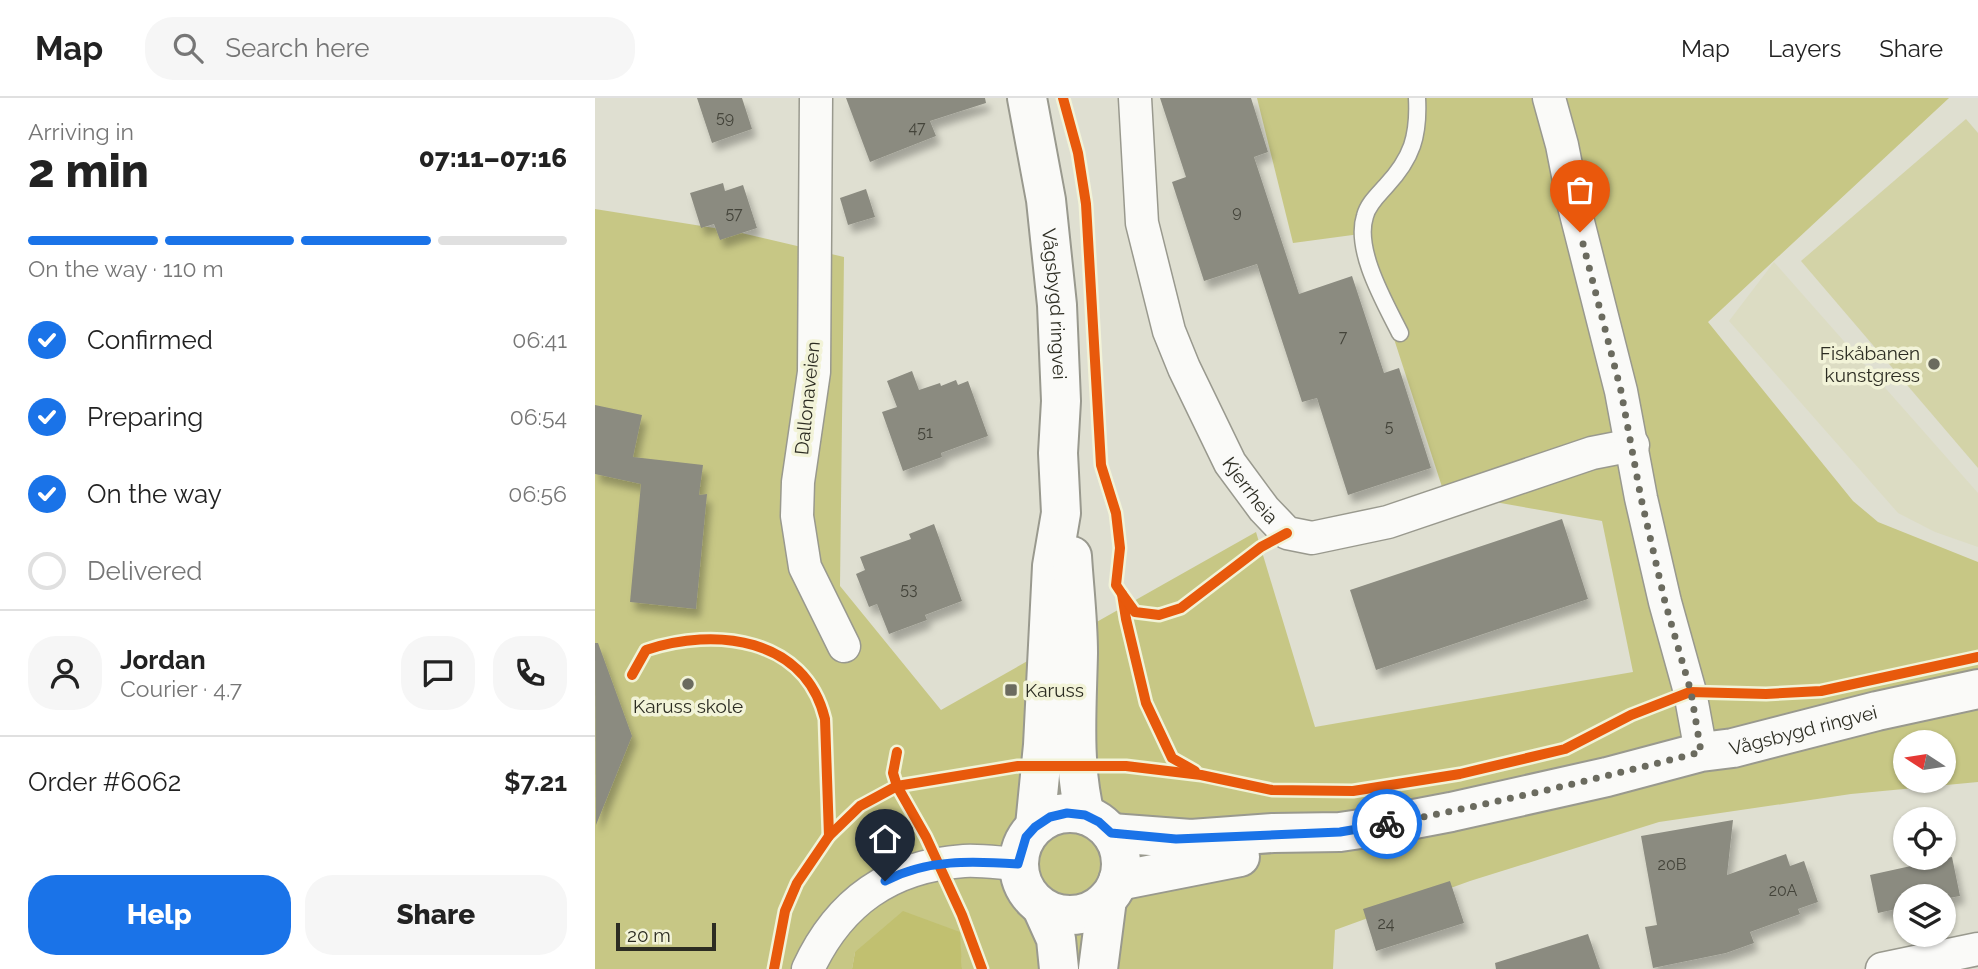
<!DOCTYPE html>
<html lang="en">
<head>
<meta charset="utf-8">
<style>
	:root { --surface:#fff; --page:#f6f6f6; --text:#222; --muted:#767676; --line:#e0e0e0; --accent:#1a73e8 }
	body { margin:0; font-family:Raleway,sans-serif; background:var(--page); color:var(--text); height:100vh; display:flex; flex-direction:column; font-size:26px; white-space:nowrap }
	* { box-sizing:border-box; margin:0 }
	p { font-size:23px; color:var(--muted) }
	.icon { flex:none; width:38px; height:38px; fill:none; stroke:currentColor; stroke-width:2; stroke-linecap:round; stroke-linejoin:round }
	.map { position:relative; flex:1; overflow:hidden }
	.drawer { display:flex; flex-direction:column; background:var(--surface); width:595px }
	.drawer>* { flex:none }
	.needle { width:46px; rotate:282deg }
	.buttons { position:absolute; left:1298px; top:632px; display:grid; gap:14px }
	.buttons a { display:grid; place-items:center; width:63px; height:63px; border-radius:50%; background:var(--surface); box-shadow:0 2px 5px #0004; font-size:35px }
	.scale { position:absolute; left:21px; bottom:18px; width:100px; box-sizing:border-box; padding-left:7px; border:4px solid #2c2c22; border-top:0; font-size:19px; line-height:24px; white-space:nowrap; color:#2c2c22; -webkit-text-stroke:5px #f2f3d8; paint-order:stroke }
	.pin { position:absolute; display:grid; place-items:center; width:60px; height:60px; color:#fff; margin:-72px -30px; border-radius:50% 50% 50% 0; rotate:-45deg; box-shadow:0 0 7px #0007 }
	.pin .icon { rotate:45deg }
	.courier { position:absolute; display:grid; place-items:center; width:70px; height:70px; margin:-35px; border:5px solid #1a73e8; border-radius:50%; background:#fff; color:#222; box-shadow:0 2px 9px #0007 }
	.summary em { font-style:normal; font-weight:800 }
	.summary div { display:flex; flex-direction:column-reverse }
	.summary { display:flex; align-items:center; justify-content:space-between; height:119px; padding:0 28px }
	h1 { font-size:46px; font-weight:800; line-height:52px }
	.bar { display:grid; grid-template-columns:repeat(4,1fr); gap:10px 7px; align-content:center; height:84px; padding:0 28px }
	.bar i { height:9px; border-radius:5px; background:var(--line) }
	.bar .current { background:var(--accent) }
	.bar p { grid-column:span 4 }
	.line { display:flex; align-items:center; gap:18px; padding:0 28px; border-top:2px solid var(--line) }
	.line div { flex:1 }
	.round { display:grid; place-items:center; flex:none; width:74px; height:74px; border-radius:28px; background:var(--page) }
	ol { padding:0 28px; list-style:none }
	li { display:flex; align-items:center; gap:21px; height:77px }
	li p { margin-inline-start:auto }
	li .icon { padding:7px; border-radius:50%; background:var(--accent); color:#fff; stroke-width:4 }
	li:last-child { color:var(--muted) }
	li i { width:38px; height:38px; border:4px solid var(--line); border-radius:50% }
	.primary-button { display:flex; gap:14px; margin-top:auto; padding:14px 28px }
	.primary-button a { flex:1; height:80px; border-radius:28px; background:var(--accent); color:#fff; font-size:28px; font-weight:800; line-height:80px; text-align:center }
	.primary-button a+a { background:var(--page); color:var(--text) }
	header { display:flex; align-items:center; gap:42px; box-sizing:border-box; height:98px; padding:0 35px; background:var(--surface); border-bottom:2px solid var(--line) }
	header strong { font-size:33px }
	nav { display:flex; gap:38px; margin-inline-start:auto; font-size:24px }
	.search { width:490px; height:63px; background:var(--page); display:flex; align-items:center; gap:18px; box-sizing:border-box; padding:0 24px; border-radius:28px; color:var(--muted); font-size:26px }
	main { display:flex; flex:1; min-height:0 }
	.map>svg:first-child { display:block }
	.built { fill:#dcdcc3 }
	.green { fill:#d3d3a7 }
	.forest { fill:#c7c785; fill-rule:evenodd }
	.water { fill:#c1c070 }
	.building { fill:#8b8b80; filter:url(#shadow) }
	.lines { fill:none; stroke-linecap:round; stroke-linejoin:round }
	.service-casing { stroke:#99998e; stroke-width:19 }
	.minor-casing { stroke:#99998e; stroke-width:35 }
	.tertiary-casing { stroke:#99998e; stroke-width:42 }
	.service { stroke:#fafaf8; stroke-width:16 }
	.minor { stroke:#fafaf8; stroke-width:32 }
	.tertiary { stroke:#fafaf8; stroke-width:38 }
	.cycleway-casing { stroke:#f2f3d8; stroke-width:15 }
	.cycleway { stroke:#e8590c; stroke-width:10 }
	.done { stroke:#6b6b5f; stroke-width:7; stroke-dasharray:0 12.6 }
	.route { stroke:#1a73e8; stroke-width:9 }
	.poi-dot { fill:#6b6b5f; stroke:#f2f3d8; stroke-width:2.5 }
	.labels { text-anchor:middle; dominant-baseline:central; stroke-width:7; stroke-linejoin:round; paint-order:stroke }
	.number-label { font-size:16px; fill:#44443a }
	.street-label { font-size:19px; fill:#2c2c22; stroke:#f2f3d8 }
	.poi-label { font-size:19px; fill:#2c2c22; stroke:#f2f3d8; text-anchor:end }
</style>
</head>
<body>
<header>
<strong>Map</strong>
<div class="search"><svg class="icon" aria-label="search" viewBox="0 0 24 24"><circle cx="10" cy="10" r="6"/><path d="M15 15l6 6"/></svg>Search here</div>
<nav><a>Map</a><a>Layers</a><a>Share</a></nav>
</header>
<main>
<section class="drawer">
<div class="summary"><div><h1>2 min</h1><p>Arriving in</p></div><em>07:11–07:16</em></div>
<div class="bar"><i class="current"></i><i class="current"></i><i class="current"></i><i></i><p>On the way · 110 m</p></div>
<ol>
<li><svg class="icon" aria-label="check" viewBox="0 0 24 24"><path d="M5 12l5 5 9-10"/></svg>Confirmed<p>06:41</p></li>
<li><svg class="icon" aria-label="check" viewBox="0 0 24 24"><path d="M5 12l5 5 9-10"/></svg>Preparing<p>06:54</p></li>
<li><svg class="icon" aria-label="check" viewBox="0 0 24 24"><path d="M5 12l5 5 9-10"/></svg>On the way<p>06:56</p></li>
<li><i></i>Delivered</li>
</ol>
<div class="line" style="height:126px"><a class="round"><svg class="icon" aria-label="person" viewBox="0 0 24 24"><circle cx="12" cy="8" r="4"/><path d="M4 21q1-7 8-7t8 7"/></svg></a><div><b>Jordan</b><p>Courier · 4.7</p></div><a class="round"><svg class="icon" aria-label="chat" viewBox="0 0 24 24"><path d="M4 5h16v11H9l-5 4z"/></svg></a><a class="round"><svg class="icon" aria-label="phone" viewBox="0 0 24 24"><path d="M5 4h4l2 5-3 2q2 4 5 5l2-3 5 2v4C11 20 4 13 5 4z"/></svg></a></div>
<div class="line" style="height:91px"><div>Order #6062</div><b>$7.21</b></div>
<div class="primary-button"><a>Help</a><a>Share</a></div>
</section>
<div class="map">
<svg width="1383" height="871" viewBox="0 0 1383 871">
	<defs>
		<filter id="shadow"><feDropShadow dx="4.5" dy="8" stdDeviation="3.5" flood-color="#0004"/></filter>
	</defs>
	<rect width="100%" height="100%" fill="#dfdfd1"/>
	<!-- built -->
	<polygon class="built" points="1179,164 1383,395 1383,449 1340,434 1303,415 1134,223"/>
	<!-- green -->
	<polygon class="green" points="1371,21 1383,35 1383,370 1206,163"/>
	<!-- forest -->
	<path class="forest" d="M662,0H1354L1113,224L1258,403L1283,424L1383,464V684L1256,696L1064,724L875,783L740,832L738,871H367L364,834L260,854L257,871H0V111L138,133L249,159L245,488L346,612L661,434L720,629L1038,574L1007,423L849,395L765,136L698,145ZM1311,644H1349V682H1311Z"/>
	<!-- water -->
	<polygon class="water" points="308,813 365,834 367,871 257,871 260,854"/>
	<!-- building -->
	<g class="building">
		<polygon points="102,0 147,0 157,31 117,45"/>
		<polygon points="251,0 390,0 391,5 335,23 341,38 275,64"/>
		<polygon points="565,0 656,0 673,54 659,59 704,196 757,178 789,275 804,270 836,370 753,397 722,300 707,304 662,166 609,183 577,84 591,79"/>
		<polygon points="128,85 130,93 148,87 162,130 125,142 119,126 106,130 95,95"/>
		<polygon points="271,91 280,119 253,127 245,100"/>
		<polygon points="317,273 324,292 345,285 346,288 361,282 363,287 373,283 393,338 346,355 347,359 308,373 287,314 302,309 292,283"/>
		<polygon points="0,307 47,317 38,359 108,367 104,397 112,396 101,511 35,504 46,386 0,376"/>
		<polygon points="967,421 993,501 781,572 755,492"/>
		<polygon points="339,426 367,503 330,517 332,522 294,536 282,506 274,509 261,476 270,472 265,459 316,441 314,436"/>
		<polygon points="0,545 3,545 37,638 1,727"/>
		<polygon points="1138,722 1132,777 1191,756 1195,768 1209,763 1223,804 1203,811 1205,816 1155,834 1159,845 1131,855 1058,870 1050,829 1062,827 1046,738"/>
		<polygon points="1357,759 1365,798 1349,801 1349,798 1311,798 1311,809 1283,815 1275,777"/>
		<polygon points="855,783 869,825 781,853 768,811"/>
		<polygon points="993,836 1005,871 901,871 900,865"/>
	</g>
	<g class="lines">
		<!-- service casing -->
		<g class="service-casing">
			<path id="service" d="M805,235C790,205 759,152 770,118C773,106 783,97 791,88C817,60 824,38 822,0"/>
		</g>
		<!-- minor casing -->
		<g class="minor-casing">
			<g id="minor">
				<polyline points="221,0 219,274 203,384 202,418 210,469 249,548"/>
				<path id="s1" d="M540,0L547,125L574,233L589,270L635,365L669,411L692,435L717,440L793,424L997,355L1038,347"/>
				<polyline points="954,0 967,47 979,108 1026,293 1046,400 1070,504 1095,594 1106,654"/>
				<path d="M213,871C244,804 295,768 369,763C387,762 405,765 423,766"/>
				<polyline points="1287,871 1383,851"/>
			</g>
		</g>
		<!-- tertiary casing -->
		<g class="tertiary-casing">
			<g id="tertiary">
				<path id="s2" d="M432,0L451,102L462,207L466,303L463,355L466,415L457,468L448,647L440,728"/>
				<path d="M477,458C479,490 483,523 483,555C482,608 477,665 490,717"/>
				<circle cx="475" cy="766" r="51"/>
				<path id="s3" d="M516,735L596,741L678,735L745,734L772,730L856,714L1012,679L1106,654L1138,650L1282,613L1383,591"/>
				<polyline points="523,783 645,759"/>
				<polyline points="447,810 461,841 464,871"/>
				<polyline points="503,871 512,801"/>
			</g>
		</g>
		<!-- service -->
		<use href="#service" class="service"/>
		<!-- minor -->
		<use href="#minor" class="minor"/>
		<!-- tertiary -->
		<use href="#tertiary" class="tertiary"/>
		<!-- cycleway casing -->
		<g class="cycleway-casing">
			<g id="cycleway">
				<polyline points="468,0 483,55 491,106 506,367 521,415 525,450 521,487 527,496 531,521 551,605 577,660 600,673"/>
				<polyline points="527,496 540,514 564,517 586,510 666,449 692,435"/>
				<path d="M37,577L51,552C120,529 210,539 230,621L234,738"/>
				<polyline points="302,654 298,675 302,688 331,739 367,817 387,871"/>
				<polyline points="179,871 190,813 202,785 234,738 265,708 302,688 423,668 531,668 606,677 677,692 758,693 865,676 970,651 1036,617 1095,594 1171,596 1226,593 1383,559"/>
			</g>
		</g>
		<!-- cycleway -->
		<use href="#cycleway" class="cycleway"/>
	</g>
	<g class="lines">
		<!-- done -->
		<path class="done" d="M792,726C897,706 1002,681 1106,654L1096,594L1070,504L1046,400L1026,293L985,134"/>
		<!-- route -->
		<path class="route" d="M290,783C332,761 377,763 423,766L431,739L440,729L455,719L472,715L490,717L504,724L516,735L581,741L745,734L792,726"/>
	</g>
	<!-- markers -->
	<g class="poi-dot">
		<circle cx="1339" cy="266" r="7"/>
		<circle cx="93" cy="586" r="7"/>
		<rect x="409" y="585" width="14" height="14" rx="3.5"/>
	</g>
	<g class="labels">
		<!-- number labels -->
		<g class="number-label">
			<text x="130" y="19">59</text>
			<text x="322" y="29">47</text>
			<text x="642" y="113">9</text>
			<text x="139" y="115">57</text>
			<text x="748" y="238">7</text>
			<text x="794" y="328">5</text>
			<text x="330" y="334">51</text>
			<text x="314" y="491">53</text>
			<text x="1077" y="766">20B</text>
			<text x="1188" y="792">20A</text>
			<text x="791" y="825">24</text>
		</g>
		<!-- street labels -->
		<g class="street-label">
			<text stroke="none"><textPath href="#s2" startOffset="208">Vågsbygd ringvei</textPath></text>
			<text transform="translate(212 300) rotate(-84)">Dallonaveien</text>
			<text stroke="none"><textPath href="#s1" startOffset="416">Kjerrheia</textPath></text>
			<text stroke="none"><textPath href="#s3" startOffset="704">Vågsbygd ringvei</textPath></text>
		</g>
		<!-- poi labels -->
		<g class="poi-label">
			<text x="1325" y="255">Fiskåbanen<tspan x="1325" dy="22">kunstgress</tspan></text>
			<text x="430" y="592" text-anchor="start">Karuss</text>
			<text x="93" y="608" text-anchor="middle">Karuss skole</text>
		</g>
	</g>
</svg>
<div class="buttons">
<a><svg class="needle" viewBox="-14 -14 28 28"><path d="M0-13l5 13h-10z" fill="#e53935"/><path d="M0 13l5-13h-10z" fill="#767676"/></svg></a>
<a><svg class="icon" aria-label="locate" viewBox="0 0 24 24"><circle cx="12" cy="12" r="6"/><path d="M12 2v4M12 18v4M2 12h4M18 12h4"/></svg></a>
<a><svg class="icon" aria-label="layers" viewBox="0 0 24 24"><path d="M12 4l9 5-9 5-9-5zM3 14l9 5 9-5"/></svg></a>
</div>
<div class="scale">20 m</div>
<div class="pin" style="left:985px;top:134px;background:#ea580c"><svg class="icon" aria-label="bag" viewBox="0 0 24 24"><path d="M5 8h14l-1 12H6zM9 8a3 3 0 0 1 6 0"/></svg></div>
<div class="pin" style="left:290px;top:783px;background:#1f2937"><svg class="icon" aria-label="home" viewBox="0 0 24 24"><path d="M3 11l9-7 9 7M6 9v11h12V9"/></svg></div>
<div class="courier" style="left:792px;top:726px"><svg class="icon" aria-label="bike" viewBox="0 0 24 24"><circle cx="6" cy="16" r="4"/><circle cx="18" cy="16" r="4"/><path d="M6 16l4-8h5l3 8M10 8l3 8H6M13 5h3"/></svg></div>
</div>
</main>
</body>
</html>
